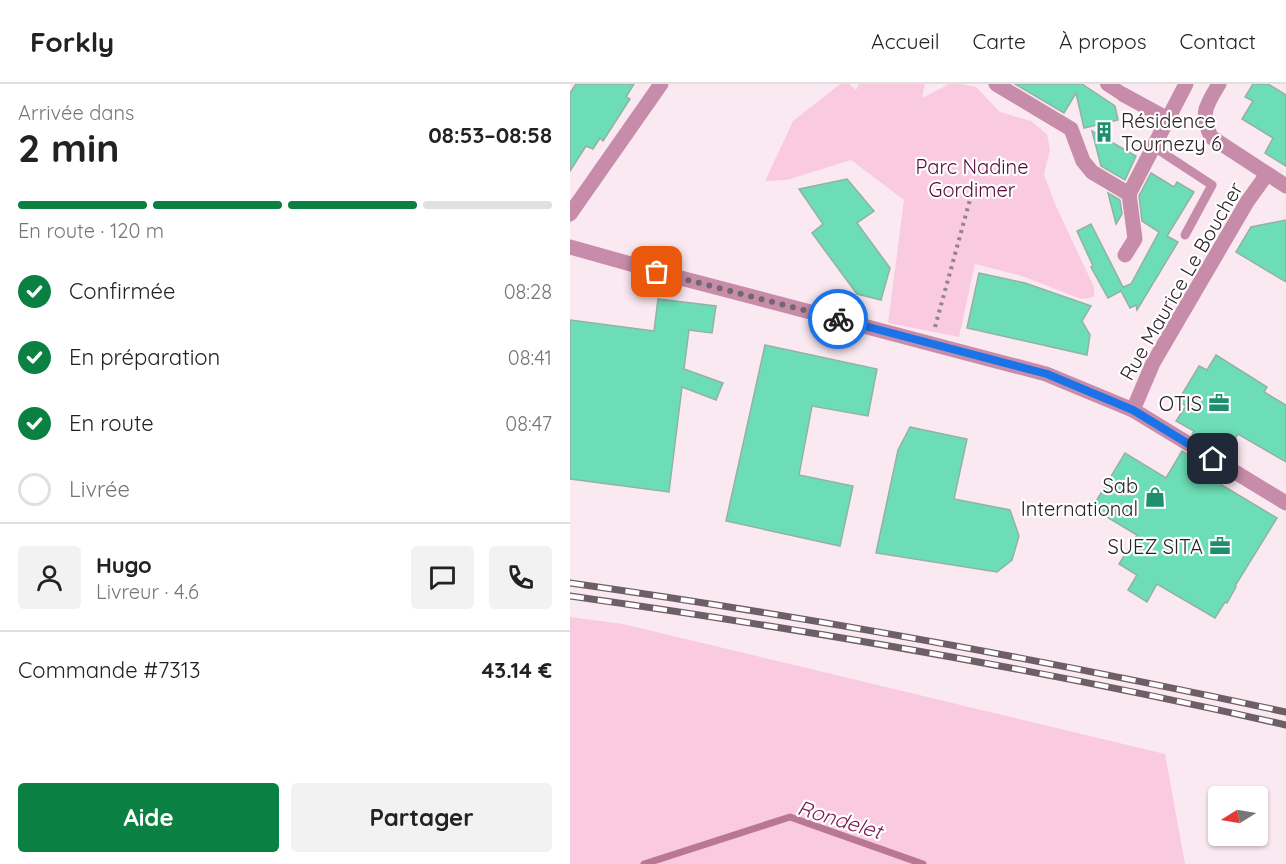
<!DOCTYPE html>
<html lang="fr">
<head>
<meta charset="utf-8">
<style>
	:root { --surface:#fff; --page:#f2f2f2; --text:#222; --muted:#767676; --line:#e0e0e0; --accent:#0b8043 }
	body { margin:0; font-family:Quicksand,sans-serif; background:var(--page); color:var(--text); height:100vh; display:flex; flex-direction:column; font-size:22px; white-space:nowrap }
	* { box-sizing:border-box; margin:0 }
	p { font-size:20px; color:var(--muted) }
	.icon { flex:none; width:33px; height:33px; fill:none; stroke:currentColor; stroke-width:2; stroke-linecap:round; stroke-linejoin:round }
	.map { position:relative; flex:1; overflow:hidden }
	.sheet { display:flex; flex-direction:column; background:var(--surface); width:570px }
	.sheet>* { flex:none }
	.needle { width:39px; rotate:259deg }
	.buttons { position:absolute; left:638px; top:702px; display:grid; gap:12px }
	.buttons a { display:grid; place-items:center; width:60px; height:60px; border-radius:6px; background:var(--surface); box-shadow:0 2px 4px #0004; font-size:30px }
	.pin { position:absolute; display:grid; place-items:center; width:51px; height:51px; color:#fff; margin:-26px; border-radius:12px; box-shadow:0 3px 9px #0006 }
	.courier { position:absolute; display:grid; place-items:center; width:60px; height:60px; margin:-30px; border:4px solid #1a73e8; border-radius:50%; background:#fff; color:#222; box-shadow:0 2px 8px #0007 }
	.summary em { font-style:normal; font-weight:700 }
	.summary div { display:flex; flex-direction:column-reverse }
	.summary { display:flex; align-items:center; justify-content:space-between; height:102px; padding:0 18px }
	h1 { font-size:39px; font-weight:700; line-height:45px }
	.bar { display:grid; grid-template-columns:repeat(4,1fr); gap:9px 6px; align-content:center; height:72px; padding:0 18px }
	.bar i { height:8px; border-radius:4px; background:var(--line) }
	.bar .selected { background:var(--accent) }
	.bar p { grid-column:span 4 }
	.line { display:flex; align-items:center; gap:15px; padding:0 18px; border-top:2px solid var(--line) }
	.line div { flex:1 }
	.round { display:grid; place-items:center; flex:none; width:63px; height:63px; border-radius:6px; background:var(--page) }
	ol { padding:0 18px; list-style:none }
	li { display:flex; align-items:center; gap:18px; height:66px }
	li p { margin-inline-start:auto }
	li .icon { padding:6px; border-radius:50%; background:var(--accent); color:#fff; stroke-width:4 }
	li:last-child { color:var(--muted) }
	li i { width:33px; height:33px; border:3px solid var(--line); border-radius:50% }
	.cta { display:flex; gap:12px; margin-top:auto; padding:12px 18px }
	.cta a { flex:1; height:69px; border-radius:6px; background:var(--accent); color:#fff; font-size:24px; font-weight:700; line-height:69px; text-align:center }
	.cta a+a { background:var(--page); color:var(--text) }
	header { display:flex; align-items:center; gap:36px; box-sizing:border-box; height:84px; padding:0 30px; background:var(--surface); border-bottom:2px solid var(--line) }
	header strong { font-size:28px }
	nav { display:flex; gap:33px; margin-inline-start:auto; font-size:21px }
	main { display:flex; flex:1; min-height:0 }
	.map>svg:first-child { display:block }
	.green { fill:#facbe0 }
	.lines { fill:none; stroke-linecap:round; stroke-linejoin:round }
	.stream { stroke:#b97798; stroke-width:7 }
	.building { fill:#6cddb6; stroke:#93b1a5; stroke-width:1.5 }
	.path { stroke:#92848a; stroke-width:4; stroke-dasharray:3 4.5; stroke-linecap:butt }
	.service { stroke:#c78ca9; stroke-width:9 }
	.pedestrian { stroke:#c78ca9; stroke-width:14 }
	.minor { stroke:#c78ca9; stroke-width:15 }
	.rail-casing { stroke:#6d5f65; stroke-width:7 }
	.rail { stroke:#fff; stroke-width:4.5; stroke-dasharray:14; stroke-linecap:butt }
	.done { stroke:#74676d; stroke-width:6; stroke-dasharray:0 10.8 }
	.route { stroke:#1a73e8; stroke-width:8 }
	.labels { text-anchor:middle; dominant-baseline:central; stroke-width:4.5; stroke-linejoin:round; paint-order:stroke }
	.poi-label { font-size:20px; fill:#2c2126; stroke:#fff; text-anchor:end }
	.park-label { font-size:20px; fill:#570939; stroke:#fff }
	.street-label { font-size:20px; fill:#2c2126; stroke:#fff }
	.water-label { font-size:21px; font-style:italic; fill:#7c1655; stroke:#fff }
</style>
</head>
<body>
<header>
<strong>Forkly</strong>
<nav><a>Accueil</a><a>Carte</a><a>À propos</a><a>Contact</a></nav>
</header>
<main>
<section class="sheet">
<div class="summary"><div><h1>2 min</h1><p>Arrivée dans</p></div><em>08:53–08:58</em></div>
<div class="bar"><i class="selected"></i><i class="selected"></i><i class="selected"></i><i></i><p>En route · 120 m</p></div>
<ol>
<li><svg class="icon" aria-label="check" viewBox="0 0 24 24"><path d="M5 12l5 5 9-10"/></svg>Confirmée<p>08:28</p></li>
<li><svg class="icon" aria-label="check" viewBox="0 0 24 24"><path d="M5 12l5 5 9-10"/></svg>En préparation<p>08:41</p></li>
<li><svg class="icon" aria-label="check" viewBox="0 0 24 24"><path d="M5 12l5 5 9-10"/></svg>En route<p>08:47</p></li>
<li><i></i>Livrée</li>
</ol>
<div class="line" style="height:108px"><a class="round"><svg class="icon" aria-label="person" viewBox="0 0 24 24"><circle cx="12" cy="8" r="4"/><path d="M4 21q1-7 8-7t8 7"/></svg></a><div><b>Hugo</b><p>Livreur · 4.6</p></div><a class="round"><svg class="icon" aria-label="chat" viewBox="0 0 24 24"><path d="M4 5h16v11H9l-5 4z"/></svg></a><a class="round"><svg class="icon" aria-label="phone" viewBox="0 0 24 24"><path d="M5 4h4l2 5-3 2q2 4 5 5l2-3 5 2v4C11 20 4 13 5 4z"/></svg></a></div>
<div class="line" style="height:78px"><div>Commande #7313</div><b>43.14 €</b></div>
<div class="cta"><a>Aide</a><a>Partager</a></div>
</section>
<div class="map">
<svg width="716" height="780" viewBox="0 0 716 780">
	<rect width="100%" height="100%" fill="#fbe9f1"/>
	<!-- green -->
	<g class="green">
		<polygon points="270,0 279,0 286,6 289,0 355,0 352,14 379,0 391,0 406,3 430,28 461,37 477,50 480,66 474,90 485,120 524,203 524,213 511,215 452,192 405,180 389,253 318,239 334,116 281,76 217,96 195,97 223,37"/>
		<polygon points="0,533 53,540 595,670 615,780 0,780"/>
	</g>
	<g class="lines">
		<!-- stream -->
		<polyline class="stream" points="74,780 220,733 353,780"/>
	</g>
	<!-- building -->
	<g class="building">
		<polygon points="6,0 64,0 56,13 60,15 33,57 30,54 23,65 16,62 0,87 0,9"/>
		<polygon points="445,0 512,0 545,22 548,36 514,44 506,9 494,29"/>
		<polygon points="683,0 698,0 716,11 716,82 695,69 703,54 672,35 683,17 675,13"/>
		<polygon points="522,47 566,72 555,96 531,82"/>
		<polygon points="581,89 604,103 607,98 624,108 597,152 608,158 567,226 566,221 560,224 551,207 538,214 521,183 523,182 507,147 521,140 553,203 561,200 589,148 572,137 569,112"/>
		<polygon points="277,95 304,127 287,139 320,184 311,216 287,210 242,149 253,140 229,105"/>
		<polygon points="538,109 550,116 552,130 546,140"/>
		<polygon points="716,136 716,198 666,168 681,143"/>
		<polygon points="409,189 455,199 521,222 512,237 520,251 517,271 397,244"/>
		<polygon points="88,215 146,222 142,249 119,246 114,285 153,299 146,316 112,303 99,408 0,395 0,236 84,247"/>
		<polygon points="195,261 307,285 298,332 242,322 229,391 283,402 270,462 156,437"/>
		<polygon points="646,271 697,303 694,308 716,321 716,378 668,350 655,371 622,351 624,347 606,337 616,322 608,317 629,282 637,286"/>
		<polygon points="340,343 397,355 384,415 440,426 449,452 442,476 427,488 306,469 328,366"/>
		<polygon points="612,367 645,387 640,394 707,434 665,502 666,503 657,519 655,518 645,534 587,500 577,518 558,506 567,491 549,480 567,451 522,424 555,369 596,394"/>
	</g>
	<g class="lines">
		<!-- path -->
		<polyline class="path" points="365,243 401,112"/>
		<!-- service -->
		<polyline class="service" points="584,63 642,101 615,151"/>
		<!-- pedestrian -->
		<polyline class="pedestrian" points="537,0 554,11"/>
		<!-- minor -->
		<g class="minor">
			<polyline points="426,0 501,45 513,77 522,88 559,110"/>
			<path d="M649,0C636,22 630,28 641,53L716,102"/>
			<polyline points="554,11 598,35"/>
			<polyline points="697,90 677,118 583,279 563,326 716,419"/>
			<polyline points="559,110 616,0"/>
			<polyline points="0,130 91,0"/>
			<polyline points="0,163 107,193 476,290 563,326"/>
			<polyline points="555,171 565,155 559,110"/>
		</g>
		<!-- rail casing -->
		<g class="rail-casing">
			<g id="rail">
				<path d="M0,499C240,533 479,577 716,628"/>
				<path d="M0,512C240,546 480,587 716,641"/>
			</g>
		</g>
		<!-- rail -->
		<use href="#rail" class="rail"/>
	</g>
	<g class="lines">
		<!-- done -->
		<polyline class="done" points="87,188 268,235"/>
		<!-- route -->
		<polyline class="route" points="268,235 477,290 563,326 643,375"/>
	</g>
	<!-- icons -->
	<defs>
		<g id="building-bare" transform="scale(1.62)"><path d="M-4-6H4V6H1V3H-1V6H-4ZM-2.5-4.3h1.7v1.8h-1.7ZM.8-4.3h1.7v1.8H.8ZM-2.5-1h1.7V.8h-1.7ZM.8-1h1.7V.8H.8Z" fill="#1d8e6e" stroke="#fff" stroke-width="2.5" paint-order="stroke"/></g>
		<g id="office-bare" transform="scale(1.62)"><path d="M-6-3h4V-5.5h4V-3h4V5H-6ZM-1-4.5V-3h2v-1.5ZM-6 0V1H6V0Z" fill="#1d8e6e" stroke="#fff" stroke-width="2.5" paint-order="stroke"/></g>
		<g id="shop-bare" transform="scale(1.62)"><path d="M-5-2.5h2.3a2.7 3.5 0 0 1 5.4 0H5L5.5 6h-11ZM-1.5-2.5h3a1.5 2.3 0 0 0-3 0Z" fill="#1d8e6e" stroke="#fff" stroke-width="2.5" paint-order="stroke"/></g>
	</defs>
	<g fill-rule="evenodd">
		<use href="#building-bare" x="534" y="48"/>
		<use href="#office-bare" x="649" y="319"/>
		<use href="#shop-bare" x="585" y="413"/>
		<use href="#office-bare" x="650" y="462"/>
	</g>
	<g class="labels">
		<!-- poi labels -->
		<g class="poi-label">
			<text x="551" y="36" text-anchor="start">Résidence<tspan x="551" dy="23">Tournezy 6</tspan></text>
			<text x="632" y="319">OTIS</text>
			<text x="568" y="401">Sab<tspan x="568" dy="23">International</tspan></text>
			<text x="633" y="462">SUEZ SITA</text>
		</g>
		<!-- park labels -->
		<g class="park-label">
			<text x="402" y="82">Parc Nadine<tspan x="402" dy="23">Gordimer</tspan></text>
		</g>
		<!-- street labels -->
		<g class="street-label">
			<text transform="translate(611 197) rotate(-60)">Rue Maurice Le Boucher</text>
		</g>
		<!-- water labels -->
		<g class="water-label">
			<text transform="translate(270 735) rotate(17)">Rondelet</text>
		</g>
	</g>
</svg>
<div class="buttons">
<a><svg class="needle" viewBox="-14 -14 28 28"><path d="M0-13l5 13h-10z" fill="#e53935"/><path d="M0 13l5-13h-10z" fill="#767676"/></svg></a>
</div>
<div class="pin" style="left:87px;top:188px;background:#ea580c"><svg class="icon" aria-label="bag" viewBox="0 0 24 24"><path d="M5 8h14l-1 12H6zM9 8a3 3 0 0 1 6 0"/></svg></div>
<div class="pin" style="left:643px;top:375px;background:#1f2937"><svg class="icon" aria-label="home" viewBox="0 0 24 24"><path d="M3 11l9-7 9 7M6 9v11h12V9"/></svg></div>
<div class="courier" style="left:268px;top:235px"><svg class="icon" aria-label="bike" viewBox="0 0 24 24"><circle cx="6" cy="16" r="4"/><circle cx="18" cy="16" r="4"/><path d="M6 16l4-8h5l3 8M10 8l3 8H6M13 5h3"/></svg></div>
</div>
</main>
</body>
</html>
